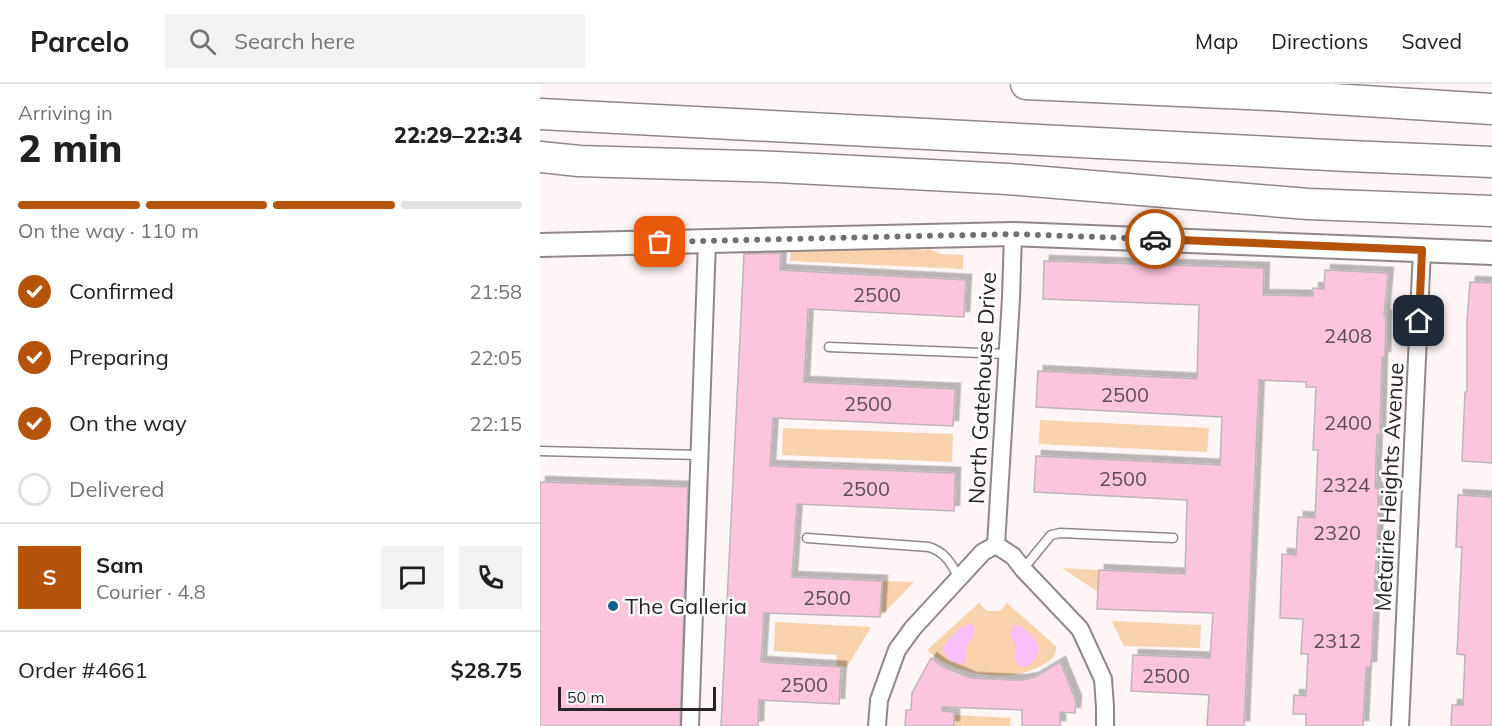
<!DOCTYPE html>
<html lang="en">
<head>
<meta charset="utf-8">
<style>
	:root { --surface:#fff; --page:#f2f2f2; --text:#202124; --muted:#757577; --line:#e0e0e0; --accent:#b45309 }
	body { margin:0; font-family:Mulish,sans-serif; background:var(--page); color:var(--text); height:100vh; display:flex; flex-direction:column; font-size:22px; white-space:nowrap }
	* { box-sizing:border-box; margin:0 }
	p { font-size:20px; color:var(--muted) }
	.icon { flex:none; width:33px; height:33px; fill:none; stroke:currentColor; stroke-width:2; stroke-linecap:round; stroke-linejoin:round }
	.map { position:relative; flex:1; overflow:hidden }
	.sheet { display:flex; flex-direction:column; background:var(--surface); width:540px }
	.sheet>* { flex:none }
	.scale { position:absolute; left:18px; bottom:15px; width:158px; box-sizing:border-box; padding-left:6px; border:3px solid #292525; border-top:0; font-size:16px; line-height:21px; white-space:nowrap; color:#292525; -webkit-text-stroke:4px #fff; paint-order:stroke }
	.pin { position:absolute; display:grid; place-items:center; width:51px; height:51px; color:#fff; margin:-26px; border-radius:12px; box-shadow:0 3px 9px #0006 }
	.courier { position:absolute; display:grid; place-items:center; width:60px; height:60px; margin:-30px; border:4px solid #b45309; border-radius:50%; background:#fff; color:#222; box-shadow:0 2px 8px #0007 }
	.summary em { font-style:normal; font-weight:800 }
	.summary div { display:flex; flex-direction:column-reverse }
	.summary { display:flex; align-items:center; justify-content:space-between; height:102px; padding:0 18px }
	h1 { font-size:39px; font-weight:800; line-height:45px }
	.bar { display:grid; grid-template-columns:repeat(4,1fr); gap:9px 6px; align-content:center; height:72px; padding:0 18px }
	.bar i { height:8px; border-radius:4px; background:var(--line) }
	.bar .current { background:var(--accent) }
	.bar p { grid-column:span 4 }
	.line { display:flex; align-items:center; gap:15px; padding:0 18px; border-top:2px solid var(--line) }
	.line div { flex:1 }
	.round { display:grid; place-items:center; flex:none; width:63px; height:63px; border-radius:0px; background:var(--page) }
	ol { padding:0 18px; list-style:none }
	li { display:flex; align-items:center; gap:18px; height:66px }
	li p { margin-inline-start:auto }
	li .icon { padding:6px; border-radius:50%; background:var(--accent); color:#fff; stroke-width:4 }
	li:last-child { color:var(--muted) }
	li i { width:33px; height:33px; border:3px solid var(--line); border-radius:50% }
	header { display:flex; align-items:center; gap:36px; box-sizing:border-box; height:84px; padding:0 30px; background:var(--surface); border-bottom:2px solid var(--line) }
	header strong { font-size:28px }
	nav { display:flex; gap:33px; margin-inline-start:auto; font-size:21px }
	.search { width:420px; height:54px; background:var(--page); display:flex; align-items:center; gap:15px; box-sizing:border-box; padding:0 21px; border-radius:0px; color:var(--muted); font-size:22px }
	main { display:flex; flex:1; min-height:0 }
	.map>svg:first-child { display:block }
	.green { fill:#f8d2ac }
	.water { fill:#f5c0fb }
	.building { fill:#fdc4de; stroke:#beb5b9; stroke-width:1.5; filter:url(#shadow) }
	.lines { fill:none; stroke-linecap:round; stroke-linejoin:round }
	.lane-casing { stroke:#918788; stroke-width:11 }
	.street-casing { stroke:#918788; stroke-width:20 }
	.secondary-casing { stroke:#918788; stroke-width:26 }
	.highway-casing { stroke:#918788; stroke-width:33 }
	.lane { stroke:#fff; stroke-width:8 }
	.street { stroke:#fff; stroke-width:16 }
	.secondary { stroke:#fff; stroke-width:22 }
	.highway { stroke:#fff; stroke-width:30 }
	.done { stroke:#746e6e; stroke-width:6; stroke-dasharray:0 10.8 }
	.route { stroke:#b45309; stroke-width:8 }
	.poi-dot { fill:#145d91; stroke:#fff; stroke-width:2 }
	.labels { text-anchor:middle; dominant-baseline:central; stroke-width:5; stroke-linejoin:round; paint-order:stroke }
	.number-label { font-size:20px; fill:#5e4d53 }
	.street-label { font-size:22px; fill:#292525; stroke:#fff }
	.poi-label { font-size:22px; fill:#292525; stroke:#fff; text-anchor:start }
</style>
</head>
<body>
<header>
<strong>Parcelo</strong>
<div class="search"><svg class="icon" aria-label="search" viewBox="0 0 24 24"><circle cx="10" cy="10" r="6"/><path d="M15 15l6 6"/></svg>Search here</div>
<nav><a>Map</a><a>Directions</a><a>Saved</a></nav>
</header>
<main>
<section class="sheet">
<div class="summary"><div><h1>2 min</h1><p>Arriving in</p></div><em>22:29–22:34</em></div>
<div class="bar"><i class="current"></i><i class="current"></i><i class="current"></i><i></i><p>On the way · 110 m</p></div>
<ol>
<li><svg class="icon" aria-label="check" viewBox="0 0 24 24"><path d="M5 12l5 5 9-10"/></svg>Confirmed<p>21:58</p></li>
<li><svg class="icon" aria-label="check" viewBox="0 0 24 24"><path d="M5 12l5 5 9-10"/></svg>Preparing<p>22:05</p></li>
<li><svg class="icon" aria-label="check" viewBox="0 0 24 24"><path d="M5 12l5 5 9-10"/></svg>On the way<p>22:15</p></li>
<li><i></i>Delivered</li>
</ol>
<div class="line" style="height:108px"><b class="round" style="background:var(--accent);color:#fff">S</b><div><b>Sam</b><p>Courier · 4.8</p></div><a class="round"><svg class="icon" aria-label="chat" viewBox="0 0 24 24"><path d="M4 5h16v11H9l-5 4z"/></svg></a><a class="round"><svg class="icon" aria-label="phone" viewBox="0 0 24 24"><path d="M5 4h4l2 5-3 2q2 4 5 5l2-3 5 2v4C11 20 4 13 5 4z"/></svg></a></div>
<div class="line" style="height:78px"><div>Order #4661</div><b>$28.75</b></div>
</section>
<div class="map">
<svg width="952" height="642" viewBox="0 0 952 642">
	<defs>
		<filter id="shadow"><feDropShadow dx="5.5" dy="-5.5" stdDeviation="0" flood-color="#0004"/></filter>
	</defs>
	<rect width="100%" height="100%" fill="#fef5f6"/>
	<!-- green -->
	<g class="green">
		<polygon points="251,161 374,161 383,166 389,165 401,170 423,171 423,185 250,177"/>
		<polygon points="500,336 669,344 667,368 499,360"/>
		<polygon points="243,344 413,350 412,378 242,371"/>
		<polygon points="522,484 559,486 558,508"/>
		<polygon points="342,497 374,498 340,533"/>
		<path d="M439,519L447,527H460L467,519L516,562C517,573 510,577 501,582C469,600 413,591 387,566Z"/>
		<polygon points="572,537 661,541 660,564 584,562"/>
		<polygon points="235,538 331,543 307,583 296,582 297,571 234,567"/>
		<polygon points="415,631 471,634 470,642 414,642"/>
	</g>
	<!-- water -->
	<g class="water">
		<path d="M428,540L433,541C437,554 427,557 426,568C426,572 426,575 425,579C416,582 403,575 404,564C405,557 422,542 428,540Z"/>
		<path d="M475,541L481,542C486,547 494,553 497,560C503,573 483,591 477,579C472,570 479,564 470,551L472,543Z"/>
	</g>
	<!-- building -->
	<g class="building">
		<polygon points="241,169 240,186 426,196 424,233 268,225 264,298 415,305 413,342 233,334 230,382 415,389 414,427 257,420 252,493 342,497 340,533 224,529 221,578 301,583 299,620 219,616 218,642 181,642 204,170"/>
		<polygon points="504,177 724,184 723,211 773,212 773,204 784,205 785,186 848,189 844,232 846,232 845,273 842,273 840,350 837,350 835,404 838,404 838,436 833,543 831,583 826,583 823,642 766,642 766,630 753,630 754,611 766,612 768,570 761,570 763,535 740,534 742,470 756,471 758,433 775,434 778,366 773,366 776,303 766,303 766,298 719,296 704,642 667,642 669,611 591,607 593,571 670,574 673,529 557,525 559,486 645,490 647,416 494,408 496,372 680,381 682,333 496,323 498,287 657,295 659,221 503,215"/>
		<polygon points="930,198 952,199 952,379 922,377 925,308 927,308 927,238"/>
		<polygon points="0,398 148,403 140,642 0,642"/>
		<polygon points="918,411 952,413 952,642 911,642 912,621 923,621 925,571 917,570 922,463 916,463"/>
		<polygon points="391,574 402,582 431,594 471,596 481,596 493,594 520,578 536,617 535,629 520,628 520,642 482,642 482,626 402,623 402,627 414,628 414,642 365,642 366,626 371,626 372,609"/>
	</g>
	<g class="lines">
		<!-- lane casing -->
		<g class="lane-casing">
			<g id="lane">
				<polyline points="289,263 467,270"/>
				<polyline points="0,367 160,371"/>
				<path d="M267,454L389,463C405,468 411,479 419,494"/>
				<polyline points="483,485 511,451 520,449 633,454"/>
			</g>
		</g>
		<!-- street casing -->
		<g class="street-casing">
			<g id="street">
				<polyline points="456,461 471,214 473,150"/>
				<polyline points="456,461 473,472 483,485 540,545 563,595 565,623 565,642"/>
				<polyline points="150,642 167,157"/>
				<polyline points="337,642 339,616 357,566 373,544 443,468 456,461"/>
				<polyline points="860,642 882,166"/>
			</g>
		</g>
		<!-- secondary casing -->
		<g class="secondary-casing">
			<polyline id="secondary" points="0,161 473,150 952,169"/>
		</g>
		<!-- highway casing -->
		<g class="highway-casing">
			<g id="highway">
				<polyline points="486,0 729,11 952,25"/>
				<polyline points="0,30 808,72 952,78"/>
				<polyline points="0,73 39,77 237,83 468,95 768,120 952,127"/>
			</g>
		</g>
		<!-- lane -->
		<use href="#lane" class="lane"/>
		<!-- street -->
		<use href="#street" class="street"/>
		<!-- secondary -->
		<use href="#secondary" class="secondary"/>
		<!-- highway -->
		<use href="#highway" class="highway"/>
	</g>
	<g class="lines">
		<!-- done -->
		<polyline class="done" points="120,158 472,150 615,155"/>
		<!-- route -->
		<polyline class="route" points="615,155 882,166 879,237"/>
	</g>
	<!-- markers -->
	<circle class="poi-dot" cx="73" cy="522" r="6"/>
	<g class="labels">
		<!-- number labels -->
		<g class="number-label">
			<text x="337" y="210">2500</text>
			<text x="808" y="251">2408</text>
			<text x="585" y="310">2500</text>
			<text x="328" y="319">2500</text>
			<text x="808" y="338">2400</text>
			<text x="583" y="394">2500</text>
			<text x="806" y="400">2324</text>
			<text x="326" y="404">2500</text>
			<text x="797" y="448">2320</text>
			<text x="287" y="513">2500</text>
			<text x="797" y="556">2312</text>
			<text x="626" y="591">2500</text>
			<text x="264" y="600">2500</text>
		</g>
		<!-- street labels -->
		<g class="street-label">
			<text transform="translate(442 304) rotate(-87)">North Gatehouse Drive</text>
			<text transform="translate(849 403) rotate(-87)">Metairie Heights Avenue</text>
		</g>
		<!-- poi labels -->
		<g class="poi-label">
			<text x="85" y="522">The Galleria</text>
		</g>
	</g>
</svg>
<div class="scale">50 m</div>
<div class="pin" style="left:120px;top:158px;background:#ea580c"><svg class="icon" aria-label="bag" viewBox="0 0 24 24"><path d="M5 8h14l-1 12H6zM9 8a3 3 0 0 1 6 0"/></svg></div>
<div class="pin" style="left:879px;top:237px;background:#1f2937"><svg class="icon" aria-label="home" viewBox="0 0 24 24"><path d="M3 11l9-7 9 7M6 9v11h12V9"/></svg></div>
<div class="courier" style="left:615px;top:155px"><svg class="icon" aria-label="car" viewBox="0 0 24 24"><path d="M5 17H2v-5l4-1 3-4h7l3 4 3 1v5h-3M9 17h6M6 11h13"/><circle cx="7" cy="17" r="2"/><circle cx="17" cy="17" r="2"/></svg></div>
</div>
</main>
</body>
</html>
